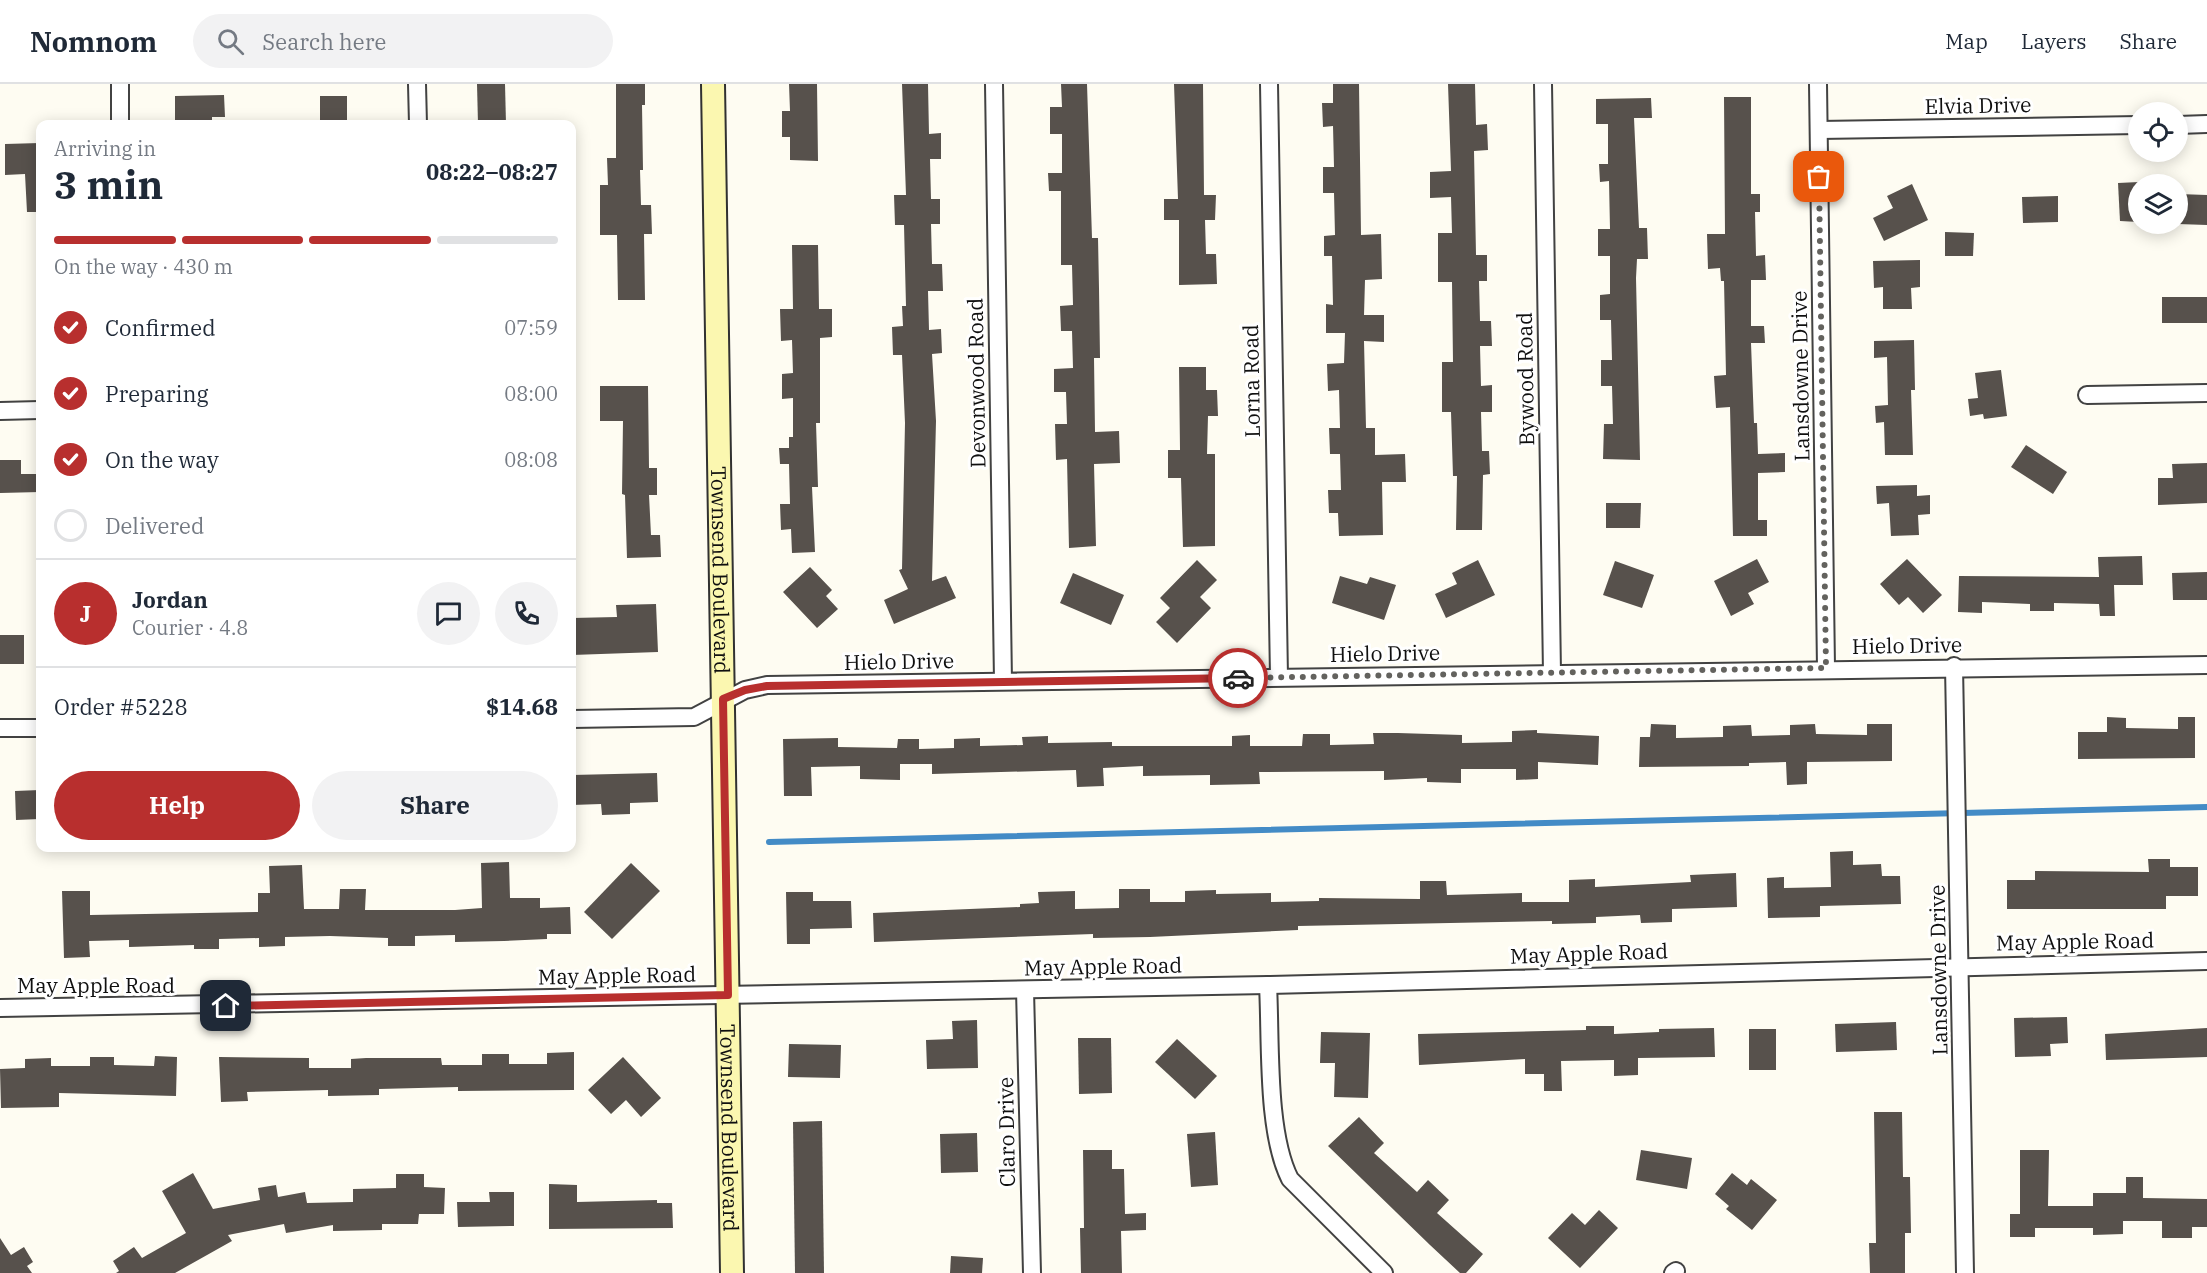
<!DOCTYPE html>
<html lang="en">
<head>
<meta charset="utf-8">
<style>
	:root { --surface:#fff; --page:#f2f2f3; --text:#1f2937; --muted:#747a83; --line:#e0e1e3; --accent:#b82f2e }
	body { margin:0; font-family:"IBM Plex Serif",serif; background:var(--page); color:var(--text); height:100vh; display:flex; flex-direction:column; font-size:22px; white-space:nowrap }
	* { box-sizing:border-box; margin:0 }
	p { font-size:20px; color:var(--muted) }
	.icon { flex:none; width:33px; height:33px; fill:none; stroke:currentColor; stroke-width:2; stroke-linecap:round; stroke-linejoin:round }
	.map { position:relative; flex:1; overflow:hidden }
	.side { position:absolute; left:36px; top:36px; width:540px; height:732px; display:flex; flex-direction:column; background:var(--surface); border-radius:12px; box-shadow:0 3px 15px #0003 }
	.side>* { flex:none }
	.buttons { position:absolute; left:2128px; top:18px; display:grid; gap:12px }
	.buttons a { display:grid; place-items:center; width:60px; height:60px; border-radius:50%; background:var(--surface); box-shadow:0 3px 15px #0003; font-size:30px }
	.pin { position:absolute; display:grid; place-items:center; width:51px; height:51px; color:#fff; margin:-26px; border-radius:12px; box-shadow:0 3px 9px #0006 }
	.courier { position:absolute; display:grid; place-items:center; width:60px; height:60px; margin:-30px; border:4px solid #b82f2e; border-radius:50%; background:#fff; color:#222; box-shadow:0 2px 8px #0007 }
	.summary em { font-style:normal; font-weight:800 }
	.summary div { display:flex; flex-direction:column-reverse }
	.summary { display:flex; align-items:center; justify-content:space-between; height:102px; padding:0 18px }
	h1 { font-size:39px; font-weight:800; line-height:45px }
	.bar { display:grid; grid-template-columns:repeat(4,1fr); gap:9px 6px; align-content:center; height:72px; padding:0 18px }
	.bar i { height:8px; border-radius:4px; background:var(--line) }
	.bar .selected { background:var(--accent) }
	.bar p { grid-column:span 4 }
	.line { display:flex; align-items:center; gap:15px; padding:0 18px; border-top:2px solid var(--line) }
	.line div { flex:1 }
	.round { display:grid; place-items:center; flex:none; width:63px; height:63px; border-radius:32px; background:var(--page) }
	ol { padding:0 18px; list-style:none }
	li { display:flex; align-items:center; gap:18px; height:66px }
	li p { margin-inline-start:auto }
	li .icon { padding:6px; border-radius:50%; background:var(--accent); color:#fff; stroke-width:4 }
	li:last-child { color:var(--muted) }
	li i { width:33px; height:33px; border:3px solid var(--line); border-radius:50% }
	.action { display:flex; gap:12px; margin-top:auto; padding:12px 18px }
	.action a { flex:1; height:69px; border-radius:36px; background:var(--accent); color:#fff; font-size:24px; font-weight:800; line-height:69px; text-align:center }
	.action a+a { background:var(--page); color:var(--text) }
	header { display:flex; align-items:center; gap:36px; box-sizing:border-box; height:84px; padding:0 30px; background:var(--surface); border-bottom:2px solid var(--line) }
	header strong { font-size:28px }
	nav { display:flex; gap:33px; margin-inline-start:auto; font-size:21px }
	.search { width:420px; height:54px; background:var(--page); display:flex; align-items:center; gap:15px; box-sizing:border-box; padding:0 21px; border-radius:33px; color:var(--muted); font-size:22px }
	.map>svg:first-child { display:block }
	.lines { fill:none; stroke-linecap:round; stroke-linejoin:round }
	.stream { stroke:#438bc6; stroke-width:6 }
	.building { fill:#57514c }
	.street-casing { stroke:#424242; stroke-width:20 }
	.secondary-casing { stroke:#313131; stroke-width:26 }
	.street { stroke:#fff; stroke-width:16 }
	.secondary { stroke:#fbf7b0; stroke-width:22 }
	.done { stroke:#63625e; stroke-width:6; stroke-dasharray:0 10.8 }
	.route { stroke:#b82f2e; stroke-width:8 }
	.labels { text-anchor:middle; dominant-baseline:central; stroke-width:6; stroke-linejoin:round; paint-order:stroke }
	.street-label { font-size:21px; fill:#0f0f0f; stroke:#fff }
</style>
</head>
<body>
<header>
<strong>Nomnom</strong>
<div class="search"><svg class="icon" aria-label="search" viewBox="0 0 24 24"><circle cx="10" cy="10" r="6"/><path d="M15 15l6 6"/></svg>Search here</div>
<nav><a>Map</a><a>Layers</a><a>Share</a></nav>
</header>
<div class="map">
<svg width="2207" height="1189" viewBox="0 0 2207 1189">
	<rect width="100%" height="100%" fill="#fefcf2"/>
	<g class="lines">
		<!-- stream -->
		<polyline class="stream" points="769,758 2207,723"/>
	</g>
	<!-- building -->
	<g class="building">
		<polygon points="477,0 505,0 506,40 478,40"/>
		<polygon points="616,0 645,0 645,21 642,21 643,86 640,86 641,121 651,121 652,150 644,150 645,216 618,216 617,151 600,151 600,101 608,101 607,74 616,74"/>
		<polygon points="789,0 817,0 818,77 790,76 790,53 782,53 782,27 790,27"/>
		<polygon points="902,0 928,0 929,50 941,49 941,75 930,75 931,115 940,115 940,140 931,140 932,180 942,180 943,207 928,207 929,246 941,245 942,269 932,270 936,337 932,497 946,492 956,514 894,540 884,516 908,505 899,486 902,485 905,339 902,271 893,271 892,243 903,242 902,222 906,222 904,141 895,141 894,111 906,111"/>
		<polygon points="1061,0 1087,0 1092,154 1098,154 1099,204 1100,274 1094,274 1095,348 1119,347 1120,379 1094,380 1096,462 1069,464 1067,375 1056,376 1055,340 1067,340 1066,308 1054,308 1054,285 1073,284 1072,247 1061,247 1060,222 1073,221 1072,181 1061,181 1061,107 1049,107 1048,89 1062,89 1062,50 1050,50 1050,23 1062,23"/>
		<polygon points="1174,0 1203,0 1204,111 1216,111 1215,136 1205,136 1206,170 1216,170 1217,200 1179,201 1179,136 1164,136 1164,115 1178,115"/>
		<polygon points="1333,0 1359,0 1361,151 1381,150 1382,195 1365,196 1364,231 1384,231 1384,258 1364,257 1366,344 1375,344 1375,371 1405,370 1406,398 1382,398 1383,451 1339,452 1338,429 1329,429 1328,406 1341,406 1340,370 1330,370 1329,344 1340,344 1339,306 1328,307 1327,280 1344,279 1345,249 1326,249 1326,220 1333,221 1332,172 1324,172 1324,152 1335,151 1334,109 1323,109 1323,83 1334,83 1333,42 1323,43 1322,19 1333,19"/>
		<polygon points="1448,0 1475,0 1476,41 1487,40 1488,66 1474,67 1476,171 1487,171 1487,197 1479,197 1480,237 1491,237 1492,262 1480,262 1481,302 1492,301 1492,328 1481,328 1482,367 1489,367 1490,390 1483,391 1482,446 1456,446 1457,392 1453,392 1451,328 1442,328 1442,278 1453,278 1452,198 1438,198 1438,149 1452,149 1451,113 1430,114 1430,88 1451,87"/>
		<polygon points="224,11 225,33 212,33 212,40 175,38 175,12"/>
		<rect x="320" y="12" width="27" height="28"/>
		<polygon points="1724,13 1751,13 1751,110 1760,110 1760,128 1755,128 1756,172 1765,171 1766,196 1751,196 1751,242 1764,242 1765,259 1751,259 1754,339 1757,339 1758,370 1785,369 1785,388 1758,389 1758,436 1767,436 1767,452 1733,452 1730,323 1716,324 1714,292 1726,291 1724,197 1721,197 1720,184 1708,185 1707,150 1725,150"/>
		<polygon points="1651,14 1652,34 1634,34 1639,144 1647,144 1648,175 1637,175 1636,194 1640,376 1603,375 1604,340 1613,340 1612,302 1601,302 1601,276 1612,276 1611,236 1600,236 1600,211 1610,210 1610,172 1598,172 1598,145 1610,145 1609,97 1600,98 1599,80 1608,80 1608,40 1596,40 1596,15"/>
		<polygon points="40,59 40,128 27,128 25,90 5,91 5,60"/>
		<polygon points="2139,98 2139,138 2120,137 2118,99"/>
		<polygon points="1912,100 1928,136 1884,157 1873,134 1893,124 1887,112"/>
		<polygon points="2178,110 2207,111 2207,141 2178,140"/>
		<polygon points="2058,112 2058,138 2023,139 2022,113"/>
		<polygon points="1945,148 1974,149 1973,172 1945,172"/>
		<polygon points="792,161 818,161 819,225 832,225 832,253 820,254 820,339 816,339 818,403 812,403 815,468 792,469 791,445 781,446 780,420 790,420 789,380 780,380 779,364 789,364 789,353 793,353 793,314 782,315 782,290 793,289 792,256 781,257 780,225 793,225"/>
		<polygon points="1920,176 1920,203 1911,204 1912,225 1883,225 1883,203 1874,204 1873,177"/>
		<rect x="2162" y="213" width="45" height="26"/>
		<polygon points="1914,256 1915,306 1911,306 1913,371 1885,371 1884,338 1876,339 1875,322 1888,321 1887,273 1874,274 1874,257"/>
		<polygon points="1179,283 1206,283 1206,306 1217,306 1218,332 1208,332 1207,370 1215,370 1215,462 1183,463 1181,394 1168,394 1168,366 1180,366"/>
		<polygon points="2001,286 2007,332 1984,335 1983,330 1970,332 1968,315 1978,314 1975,289"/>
		<polygon points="600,302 648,302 649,384 657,384 657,411 649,411 651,451 660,451 661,473 627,474 625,411 622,410 623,337 600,337"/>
		<polygon points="2026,361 2067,388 2053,410 2011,383"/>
		<polygon points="0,376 21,376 21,390 40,390 40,408 0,409"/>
		<polygon points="2207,379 2207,419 2158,421 2158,394 2173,394 2172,380"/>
		<polygon points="1917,401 1917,412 1930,411 1930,430 1918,431 1919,451 1891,452 1889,419 1877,420 1876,402"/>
		<polygon points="1606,419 1641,419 1640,444 1606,444"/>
		<polygon points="2142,472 2143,501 2114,501 2115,532 2100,532 2099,520 2054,519 2054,527 2030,527 2030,520 1982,518 1982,529 1958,528 1959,492 2099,493 2098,473"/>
		<polygon points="1757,475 1769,498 1748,509 1754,520 1731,532 1714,497"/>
		<polygon points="1907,475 1942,511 1923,529 1908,513 1899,521 1880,500"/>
		<polygon points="1197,476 1217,496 1200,513 1211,524 1177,559 1156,538 1170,524 1160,514"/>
		<polygon points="1478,476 1495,511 1446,534 1435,510 1457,500 1452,489"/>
		<polygon points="1615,477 1654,491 1642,524 1603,511"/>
		<polygon points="810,483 832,506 826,512 838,525 817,544 783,508"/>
		<polygon points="2207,488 2207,516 2173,516 2172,489"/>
		<polygon points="1073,489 1124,511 1111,541 1060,519"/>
		<polygon points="1340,492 1367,500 1370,493 1396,501 1384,536 1332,519"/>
		<polygon points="656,520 658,568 572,571 572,534 617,533 616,521"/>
		<rect x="0" y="551" width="24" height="29"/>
		<polygon points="2107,633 2126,634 2126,644 2178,645 2178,633 2195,633 2195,674 2078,675 2078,648 2107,648"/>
		<polygon points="1651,640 1676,641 1676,654 1723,653 1723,642 1751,641 1752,652 1790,651 1790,641 1815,640 1816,650 1867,651 1867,640 1892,640 1892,677 1807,678 1807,700 1787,701 1786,678 1749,679 1749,682 1639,683 1640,653 1650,653"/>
		<polygon points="1537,646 1537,649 1599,652 1598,681 1538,678 1538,695 1516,696 1516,685 1461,685 1461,699 1427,698 1427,694 1384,696 1384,687 1259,688 1260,700 1210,701 1210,691 1143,692 1143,682 1103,684 1104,702 1077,703 1076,686 932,690 932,680 900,680 900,696 860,695 860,682 811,683 812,712 784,712 783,655 838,654 838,663 897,664 898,655 919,655 919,665 954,664 954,655 980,654 980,662 1023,661 1022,653 1048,652 1048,659 1112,658 1112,662 1232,662 1232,652 1250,651 1250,662 1302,662 1303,650 1330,650 1330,661 1374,660 1373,649 1398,649 1462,651 1462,659 1512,658 1512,647"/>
		<polygon points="657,689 658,718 630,719 630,730 602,731 601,720 572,721 572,691"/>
		<polygon points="40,706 40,735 16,736 15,707"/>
		<polygon points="1853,767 1853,781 1881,780 1882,792 1900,792 1901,820 1820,822 1820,833 1768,834 1767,794 1784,793 1784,804 1831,803 1830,768"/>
		<polygon points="2148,775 2170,775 2170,783 2198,783 2198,812 2166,812 2166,825 2007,825 2007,796 2035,796 2035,787 2149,788"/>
		<polygon points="509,778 510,814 540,814 540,824 570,823 571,850 547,850 547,855 504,857 455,858 455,851 415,852 415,862 388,862 388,854 330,852 285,853 285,862 259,863 259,854 219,855 219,865 194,865 194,861 129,863 129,856 89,857 90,873 64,874 62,807 90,807 90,831 258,828 258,809 270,809 269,782 302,781 304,825 339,825 340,805 366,805 365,826 455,826 482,824 481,779"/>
		<polygon points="631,779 660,807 612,855 584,828"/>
		<polygon points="1736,789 1737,823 1672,825 1672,838 1641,839 1640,831 1596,833 1596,839 1552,840 1552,837 1298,842 1298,846 1150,853 1093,854 1093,850 874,858 873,829 1020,823 1020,820 1039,819 1038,808 1075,807 1075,825 1119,824 1119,805 1150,805 1150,818 1185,818 1185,807 1216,806 1216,810 1271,809 1271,818 1319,817 1319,814 1420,815 1420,797 1446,797 1447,811 1522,809 1522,818 1569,818 1569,796 1595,795 1595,803 1691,798 1690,791"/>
		<polygon points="786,808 813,808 813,817 851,817 852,844 810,845 810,860 787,860"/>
		<polygon points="2067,933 2068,959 2050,960 2051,972 2015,973 2014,934"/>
		<polygon points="977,936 978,984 927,985 926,956 953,955 952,937"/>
		<polygon points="1896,938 1897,966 1836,968 1835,940"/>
		<polygon points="1586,942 1614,942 1614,950 1659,948 1659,945 1714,944 1715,973 1638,974 1638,991 1614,992 1614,976 1561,977 1562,1007 1544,1007 1544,990 1525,990 1525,975 1419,981 1418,950 1586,946"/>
		<polygon points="2207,944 2207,973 2106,976 2105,950"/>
		<rect x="1749" y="945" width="27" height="41"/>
		<polygon points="1321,948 1370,949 1368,1014 1334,1013 1335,979 1320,979"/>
		<polygon points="1078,954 1111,954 1112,1009 1079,1010"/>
		<polygon points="1177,955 1217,992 1195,1015 1155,978"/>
		<polygon points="789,960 841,961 840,994 788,993"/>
		<polygon points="574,968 574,1006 458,1007 458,1003 379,1005 379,1011 328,1012 328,1006 247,1008 248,1017 221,1018 219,973 309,974 309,984 351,984 351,975 366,974 441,974 442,981 482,981 482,970 509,970 509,980 547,980 547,969"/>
		<polygon points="155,972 177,973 176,1012 59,1009 59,1023 1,1024 0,985 25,984 25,975 51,974 51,982 90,982 90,973 114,973 114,981 154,982"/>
		<polygon points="623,973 661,1014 641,1033 626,1016 611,1030 588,1006"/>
		<polygon points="1874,1028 1902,1028 1903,1093 1910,1093 1911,1149 1905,1149 1905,1189 1870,1189 1869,1159 1876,1159"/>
		<polygon points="1359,1033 1384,1059 1374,1069 1417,1108 1428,1096 1449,1116 1437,1129 1483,1170 1466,1189 1460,1189 1430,1161 1328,1062"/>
		<polygon points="822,1037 824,1189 795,1189 793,1038"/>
		<polygon points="1215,1048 1218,1101 1191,1103 1187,1050"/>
		<polygon points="977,1049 978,1088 941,1089 940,1050"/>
		<polygon points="1083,1066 1112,1066 1112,1085 1124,1085 1125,1130 1146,1129 1146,1146 1121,1147 1122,1189 1081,1189 1080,1144 1084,1144"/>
		<polygon points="1641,1066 1692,1074 1687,1105 1636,1096"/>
		<polygon points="2020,1066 2049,1066 2048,1122 2093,1122 2093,1109 2126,1109 2126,1093 2143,1093 2143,1114 2207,1115 2207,1143 2192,1143 2192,1154 2162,1154 2162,1137 2123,1137 2123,1150 2093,1151 2093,1144 2035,1144 2035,1153 2010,1153 2010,1130 2020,1130"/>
		<polygon points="193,1089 213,1125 260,1116 258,1104 276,1101 278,1113 305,1108 307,1119 353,1118 353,1105 396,1104 396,1090 424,1090 424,1103 445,1104 444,1130 419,1130 418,1140 382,1140 382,1146 333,1147 333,1141 286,1149 284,1140 228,1151 232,1157 175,1189 116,1189 119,1187 113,1177 134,1163 142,1174 186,1149 162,1107"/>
		<polygon points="1732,1089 1747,1101 1751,1095 1777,1116 1752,1146 1726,1125 1729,1122 1715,1110"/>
		<polygon points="549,1100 577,1101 577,1118 657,1116 657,1119 672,1119 673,1144 549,1145"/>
		<polygon points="489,1108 514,1108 514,1142 458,1143 457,1118 490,1118"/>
		<polygon points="1599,1126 1618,1144 1580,1184 1548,1154 1572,1129 1585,1141"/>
		<polygon points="0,1154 11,1171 24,1163 33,1178 27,1182 32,1189 0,1189"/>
		<polygon points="951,1172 983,1174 982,1189 950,1189"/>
	</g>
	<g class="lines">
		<!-- street casing -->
		<g class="street-casing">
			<g id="street">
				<polyline points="120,0 120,40"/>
				<polyline points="417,0 418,40"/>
				<polyline points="994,0 1003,597"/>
				<polyline points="1269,0 1279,593"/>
				<polyline points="1543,0 1552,589"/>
				<polyline points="1818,0 1826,584"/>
				<polyline points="2178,41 2207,40"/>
				<polyline points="1819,46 2139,41"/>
				<polyline points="2087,311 2207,309"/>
				<polyline points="0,327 40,326"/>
				<polyline points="1954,582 1965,1189"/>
				<polyline points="572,635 694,633 745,606 767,601 2207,581"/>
				<polyline points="0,644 40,644"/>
				<path d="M1268,901C1271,956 1266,1048 1290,1095L1384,1189"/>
				<polyline points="1025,906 1032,1189"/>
				<polyline points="0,924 1268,901 2207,877"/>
				<polyline points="1673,1189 1676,1187"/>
			</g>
		</g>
		<!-- secondary casing -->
		<g class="secondary-casing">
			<g id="secondary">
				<path id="s1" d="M713,0L732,1189"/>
			</g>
		</g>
		<!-- street -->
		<use href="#street" class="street"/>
		<!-- secondary -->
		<use href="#secondary" class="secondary"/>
	</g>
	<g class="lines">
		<!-- done -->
		<polyline class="done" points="1238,594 1826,584 1819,93"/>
		<!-- route -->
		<polyline class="route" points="226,922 728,911 723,615 745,606 767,602 1238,594"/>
	</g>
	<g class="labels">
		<!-- street labels -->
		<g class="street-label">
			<text transform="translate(1978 21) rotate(-1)">Elvia Drive</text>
			<text transform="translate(1800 292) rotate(-91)">Lansdowne Drive</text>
			<text transform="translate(1525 295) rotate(-91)">Bywood Road</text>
			<text transform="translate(1251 297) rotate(-91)">Lorna Road</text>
			<text transform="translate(976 299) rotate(-91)">Devonwood Road</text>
			<text stroke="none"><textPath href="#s1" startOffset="486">Townsend Boulevard</textPath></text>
			<text transform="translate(1907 561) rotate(-1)">Hielo Drive</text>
			<text transform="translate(1385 569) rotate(-1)">Hielo Drive</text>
			<text transform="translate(899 577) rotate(-1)">Hielo Drive</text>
			<text transform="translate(2075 857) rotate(-1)">May Apple Road</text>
			<text transform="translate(1589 869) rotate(-2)">May Apple Road</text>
			<text transform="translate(1103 882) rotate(-1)">May Apple Road</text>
			<text transform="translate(1938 886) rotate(-91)">Lansdowne Drive</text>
			<text transform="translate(617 891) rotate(-1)">May Apple Road</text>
			<text x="96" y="901">May Apple Road</text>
			<text stroke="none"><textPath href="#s1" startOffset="1044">Townsend Boulevard</textPath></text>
			<text transform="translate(1006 1048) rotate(-91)">Claro Drive</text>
		</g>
	</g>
</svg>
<div class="buttons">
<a><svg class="icon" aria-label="locate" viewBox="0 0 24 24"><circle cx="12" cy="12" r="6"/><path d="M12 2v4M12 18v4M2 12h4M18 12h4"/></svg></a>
<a><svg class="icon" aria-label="layers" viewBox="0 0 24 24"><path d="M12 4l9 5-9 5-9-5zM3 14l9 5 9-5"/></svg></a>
</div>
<div class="pin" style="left:1819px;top:93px;background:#ea580c"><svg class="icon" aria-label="bag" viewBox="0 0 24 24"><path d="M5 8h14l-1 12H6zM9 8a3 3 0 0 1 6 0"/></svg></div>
<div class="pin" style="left:226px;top:922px;background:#1f2937"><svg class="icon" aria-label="home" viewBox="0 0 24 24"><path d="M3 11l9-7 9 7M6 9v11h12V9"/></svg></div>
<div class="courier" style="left:1238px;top:594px"><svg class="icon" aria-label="car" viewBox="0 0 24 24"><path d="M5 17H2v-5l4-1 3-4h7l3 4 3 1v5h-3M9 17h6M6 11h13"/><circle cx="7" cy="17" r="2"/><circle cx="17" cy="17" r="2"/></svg></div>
<section class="side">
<div class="summary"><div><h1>3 min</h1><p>Arriving in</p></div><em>08:22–08:27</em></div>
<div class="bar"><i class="selected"></i><i class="selected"></i><i class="selected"></i><i></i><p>On the way · 430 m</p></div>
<ol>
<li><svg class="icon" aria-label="check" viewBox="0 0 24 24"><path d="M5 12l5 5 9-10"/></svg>Confirmed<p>07:59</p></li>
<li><svg class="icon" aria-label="check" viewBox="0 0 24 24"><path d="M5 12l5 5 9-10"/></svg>Preparing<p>08:00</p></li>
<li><svg class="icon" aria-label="check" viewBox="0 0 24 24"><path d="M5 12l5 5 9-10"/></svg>On the way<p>08:08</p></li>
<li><i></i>Delivered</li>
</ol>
<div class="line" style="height:108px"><b class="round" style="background:var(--accent);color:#fff">J</b><div><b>Jordan</b><p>Courier · 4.8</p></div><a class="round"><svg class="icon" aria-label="chat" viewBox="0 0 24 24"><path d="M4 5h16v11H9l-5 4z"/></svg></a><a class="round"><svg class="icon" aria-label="phone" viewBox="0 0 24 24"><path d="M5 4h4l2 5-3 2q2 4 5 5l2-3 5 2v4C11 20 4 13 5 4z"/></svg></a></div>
<div class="line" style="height:78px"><div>Order #5228</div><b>$14.68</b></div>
<div class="action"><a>Help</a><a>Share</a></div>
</section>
</div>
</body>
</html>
